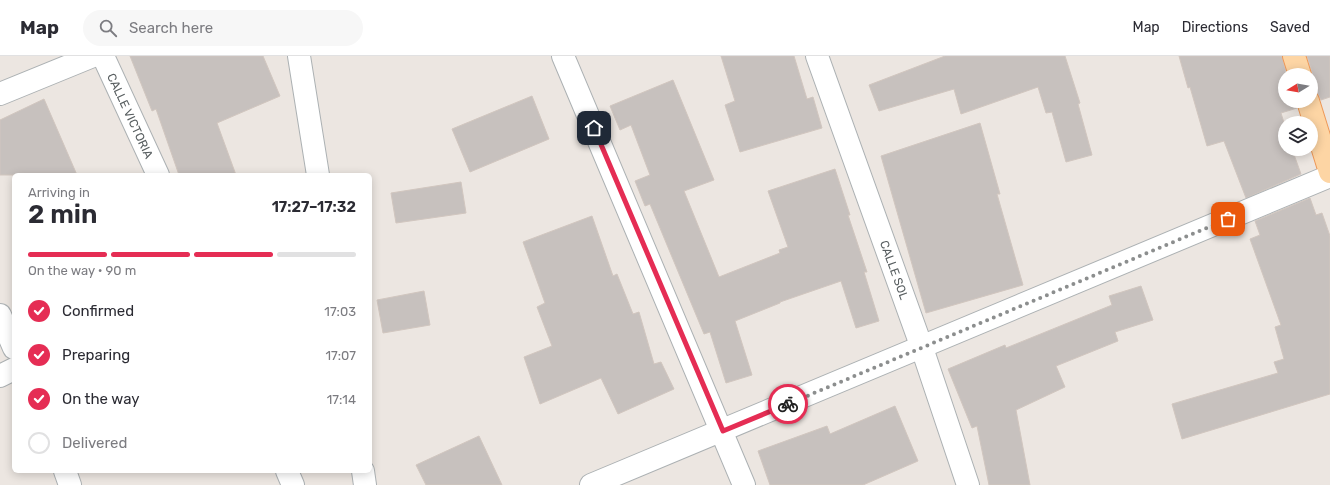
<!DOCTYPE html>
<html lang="en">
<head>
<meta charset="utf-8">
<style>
	:root { --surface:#fff; --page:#f7f7f7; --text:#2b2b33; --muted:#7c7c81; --line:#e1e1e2; --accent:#e52d54 }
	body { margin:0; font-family:Rubik,sans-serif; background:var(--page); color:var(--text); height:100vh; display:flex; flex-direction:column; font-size:15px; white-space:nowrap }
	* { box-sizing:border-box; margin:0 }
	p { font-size:13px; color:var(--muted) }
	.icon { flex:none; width:22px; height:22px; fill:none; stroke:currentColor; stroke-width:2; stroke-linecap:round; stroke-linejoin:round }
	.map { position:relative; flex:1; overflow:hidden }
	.side { position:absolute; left:12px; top:117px; width:360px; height:300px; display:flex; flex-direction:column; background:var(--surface); border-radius:6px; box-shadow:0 2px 10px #0003 }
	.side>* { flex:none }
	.needle { width:26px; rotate:259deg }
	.fabs { position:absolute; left:1278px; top:12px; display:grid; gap:8px }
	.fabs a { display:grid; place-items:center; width:40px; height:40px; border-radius:50%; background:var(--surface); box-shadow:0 2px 10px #0003; font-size:20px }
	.pin { position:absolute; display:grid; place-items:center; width:34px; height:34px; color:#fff; margin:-17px; border-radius:8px; box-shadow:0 2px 6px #0006 }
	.courier { position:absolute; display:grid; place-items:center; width:40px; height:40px; margin:-20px; border:3px solid #e52d54; border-radius:50%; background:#fff; color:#222; box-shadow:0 1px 5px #0007 }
	.head em { font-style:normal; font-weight:600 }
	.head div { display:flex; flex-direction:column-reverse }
	.head { display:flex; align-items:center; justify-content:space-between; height:68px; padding:0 16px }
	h1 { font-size:26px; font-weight:600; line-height:30px }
	.bar { display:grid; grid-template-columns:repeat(4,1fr); gap:6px 4px; align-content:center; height:48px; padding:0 16px }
	.bar i { height:5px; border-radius:3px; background:var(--line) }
	.bar .selected { background:var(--accent) }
	.bar p { grid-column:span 4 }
	ol { padding:0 16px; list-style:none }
	li { display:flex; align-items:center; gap:12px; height:44px }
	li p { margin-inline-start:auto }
	li .icon { padding:4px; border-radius:50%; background:var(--accent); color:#fff; stroke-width:4 }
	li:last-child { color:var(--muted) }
	li i { width:22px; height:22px; border:2px solid var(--line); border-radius:50% }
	header { display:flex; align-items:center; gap:24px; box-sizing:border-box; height:56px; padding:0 20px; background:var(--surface); border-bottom:1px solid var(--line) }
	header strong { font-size:19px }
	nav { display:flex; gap:22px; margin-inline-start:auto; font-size:14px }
	.search { width:280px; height:36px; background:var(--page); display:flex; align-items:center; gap:10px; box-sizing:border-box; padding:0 14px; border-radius:22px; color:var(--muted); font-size:15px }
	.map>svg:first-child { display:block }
	.building { fill:#c7c1be; stroke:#d1c6bf }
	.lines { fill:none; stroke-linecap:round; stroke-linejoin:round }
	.minor-casing { stroke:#acb1b3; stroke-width:24 }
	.primary-casing { stroke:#ee9857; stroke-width:24 }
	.minor { stroke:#fff; stroke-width:22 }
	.primary { stroke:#fdd5a4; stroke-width:22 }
	.done { stroke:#8c8e8e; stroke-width:4; stroke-dasharray:0 7.2 }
	.route { stroke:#e52d54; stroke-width:5 }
	.labels { text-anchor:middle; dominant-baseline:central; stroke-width:3.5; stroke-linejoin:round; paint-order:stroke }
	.street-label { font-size:12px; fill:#595f61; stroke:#fff }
</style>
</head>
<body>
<header>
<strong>Map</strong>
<div class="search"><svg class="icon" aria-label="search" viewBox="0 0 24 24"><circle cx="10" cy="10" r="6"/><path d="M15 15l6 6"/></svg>Search here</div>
<nav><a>Map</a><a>Directions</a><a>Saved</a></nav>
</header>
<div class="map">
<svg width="1330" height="429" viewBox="0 0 1330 429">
	<rect width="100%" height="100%" fill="#ece6e1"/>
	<!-- building -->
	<g class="building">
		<polygon points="130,0 263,0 280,40 217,67 236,119 179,119 156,53 152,55"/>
		<polygon points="721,0 794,0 807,43 813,41 822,72 740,96 725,49 735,45"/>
		<polygon points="945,0 1065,0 1080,47 1078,48 1092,99 1066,106 1052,56 1046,57 1038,31 961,58 954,33 879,55 869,29"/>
		<polygon points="1179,0 1282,0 1287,19 1285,19 1285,45 1296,45 1297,52 1281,57 1285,70 1285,93 1292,93 1301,118 1246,142 1224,85 1207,90 1190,31 1188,32"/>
		<polygon points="1307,0 1330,0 1330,41 1321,44 1317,36 1311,33 1312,16"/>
		<polygon points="673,24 714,124 684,135 719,221 780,197 779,194 788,191 768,135 835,113 850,159 848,159 867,216 864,216 879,265 856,272 841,225 780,246 780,247 735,265 752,319 726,327 710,276 704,278 650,148 645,150 635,125 650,119 631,69 620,74 610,50"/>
		<polygon points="532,40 549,83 470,116 452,73"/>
		<polygon points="44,43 77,119 0,119 0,64"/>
		<polygon points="980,67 1000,138 997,138 1023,229 926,257 881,100"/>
		<polygon points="461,126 466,157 396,167 391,137"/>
		<polygon points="1310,142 1316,159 1322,157 1330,180 1330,338 1182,383 1172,348 1278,317 1274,306 1284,303 1275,271 1281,269 1250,183 1260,179 1255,165"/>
		<polygon points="592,160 613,220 617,218 633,258 639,256 654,308 661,306 674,333 618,358 601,322 540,348 524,301 552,290 537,251 545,247 523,186"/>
		<polygon points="1141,230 1153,264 1115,276 1118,285 1056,310 1065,331 1016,354 1030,429 989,429 977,370 972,372 948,313 1005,289 1006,292 1112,249 1109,240"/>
		<polygon points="424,235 430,269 383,277 377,244"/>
		<polygon points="895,350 918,405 863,429 770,429 758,395 827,370 830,378"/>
		<polygon points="479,380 502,429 426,429 416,409"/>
	</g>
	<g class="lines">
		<!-- minor casing -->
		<g class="minor-casing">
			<g id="minor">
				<polyline points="103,0 158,119"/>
				<polyline points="299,0 318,119"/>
				<polyline points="563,0 744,429"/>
				<polyline points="817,0 922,292 968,429"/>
				<polyline points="0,38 93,0"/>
				<polyline points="0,259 14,292"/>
				<polyline points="0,320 14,313"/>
				<polyline points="65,415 70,429"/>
				<polyline points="287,415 293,429"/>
				<polyline points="363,415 365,429"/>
				<polyline points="591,429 1330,120"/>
			</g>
		</g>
		<!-- primary casing -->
		<g class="primary-casing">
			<g id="primary">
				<polyline points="1294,0 1300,19"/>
				<polyline points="1308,45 1330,116"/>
			</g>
		</g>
		<!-- minor -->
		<use href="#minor" class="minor"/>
		<!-- primary -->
		<use href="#primary" class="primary"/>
	</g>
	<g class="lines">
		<!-- done -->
		<polyline class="done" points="788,348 1228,163"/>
		<!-- route -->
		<polyline class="route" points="594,72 723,375 788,348"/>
	</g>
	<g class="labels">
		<!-- street labels -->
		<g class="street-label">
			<text transform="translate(130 60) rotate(65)">CALLE VICTORIA</text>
			<text transform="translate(894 214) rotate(70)">CALLE SOL</text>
		</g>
	</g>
</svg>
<div class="fabs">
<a><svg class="needle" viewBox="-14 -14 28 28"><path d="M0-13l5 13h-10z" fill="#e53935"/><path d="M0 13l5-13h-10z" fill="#7c7c81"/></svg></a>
<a><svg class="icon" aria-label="layers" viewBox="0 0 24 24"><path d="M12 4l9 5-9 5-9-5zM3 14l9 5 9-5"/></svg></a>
</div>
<div class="pin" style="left:1228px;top:163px;background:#ea580c"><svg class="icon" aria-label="bag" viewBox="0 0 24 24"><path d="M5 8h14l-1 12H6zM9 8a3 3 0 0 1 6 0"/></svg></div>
<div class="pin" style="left:594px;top:72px;background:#1f2937"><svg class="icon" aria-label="home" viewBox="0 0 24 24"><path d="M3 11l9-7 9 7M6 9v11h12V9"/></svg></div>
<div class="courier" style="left:788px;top:348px"><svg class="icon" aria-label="bike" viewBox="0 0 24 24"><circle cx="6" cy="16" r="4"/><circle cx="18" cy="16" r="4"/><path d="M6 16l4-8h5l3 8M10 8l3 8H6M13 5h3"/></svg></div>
<section class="side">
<div class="head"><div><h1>2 min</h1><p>Arriving in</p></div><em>17:27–17:32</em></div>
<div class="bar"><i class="selected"></i><i class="selected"></i><i class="selected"></i><i></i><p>On the way · 90 m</p></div>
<ol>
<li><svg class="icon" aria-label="check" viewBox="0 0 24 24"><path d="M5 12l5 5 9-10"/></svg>Confirmed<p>17:03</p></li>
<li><svg class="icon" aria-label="check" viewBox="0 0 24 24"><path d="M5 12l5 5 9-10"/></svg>Preparing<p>17:07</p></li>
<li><svg class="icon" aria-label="check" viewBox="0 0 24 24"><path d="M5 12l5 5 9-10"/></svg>On the way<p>17:14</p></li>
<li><i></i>Delivered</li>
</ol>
</section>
</div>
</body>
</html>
